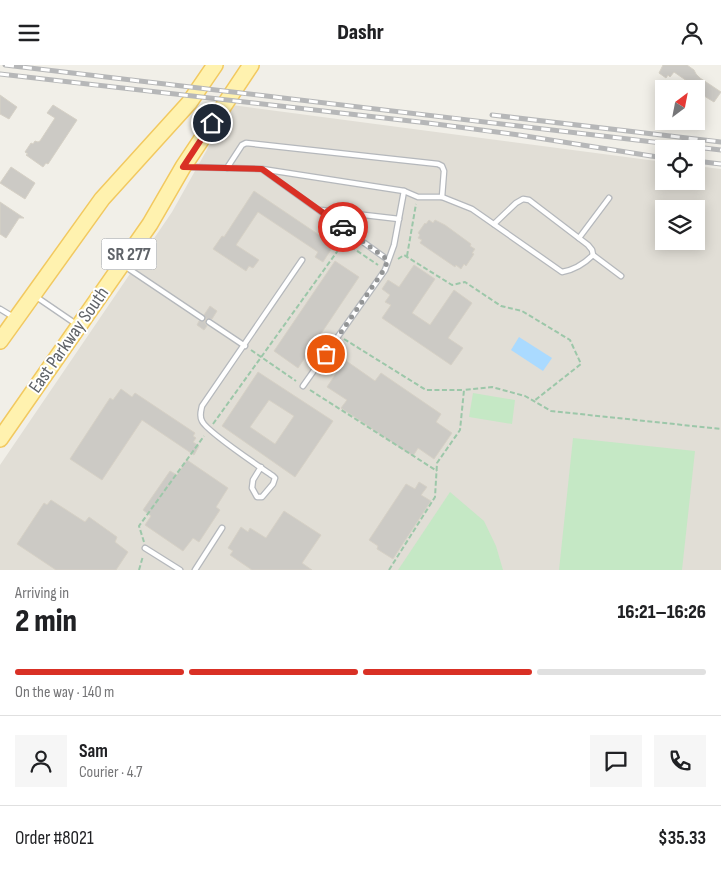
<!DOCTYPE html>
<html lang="en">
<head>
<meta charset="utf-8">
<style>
	:root { --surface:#fff; --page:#f6f6f6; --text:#202124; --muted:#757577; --line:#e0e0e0; --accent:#d93025 }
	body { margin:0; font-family:"Sofia Sans Condensed",sans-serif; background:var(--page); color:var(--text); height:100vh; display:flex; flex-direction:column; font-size:19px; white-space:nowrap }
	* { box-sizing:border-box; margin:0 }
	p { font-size:16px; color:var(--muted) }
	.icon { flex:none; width:28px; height:28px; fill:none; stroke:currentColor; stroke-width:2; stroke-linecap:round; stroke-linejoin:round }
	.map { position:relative; height:505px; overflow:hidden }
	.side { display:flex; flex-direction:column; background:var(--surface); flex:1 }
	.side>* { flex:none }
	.needle { width:32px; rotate:32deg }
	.buttons { position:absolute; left:655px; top:15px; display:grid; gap:10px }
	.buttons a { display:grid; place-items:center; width:50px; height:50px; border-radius:0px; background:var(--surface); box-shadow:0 2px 12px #0003; font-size:25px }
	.pin { position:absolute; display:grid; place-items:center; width:42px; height:42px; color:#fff; margin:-21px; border:2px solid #fff; border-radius:50%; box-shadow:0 1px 5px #0007 }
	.courier { position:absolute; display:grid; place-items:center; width:50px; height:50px; margin:-25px; border:4px solid #d93025; border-radius:50%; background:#fff; color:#222; box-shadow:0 1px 6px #0007 }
	.summary em { font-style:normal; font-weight:800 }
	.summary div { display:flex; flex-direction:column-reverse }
	.summary { display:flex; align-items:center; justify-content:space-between; height:85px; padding:0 15px }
	h1 { font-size:32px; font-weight:800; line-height:38px }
	.bar { display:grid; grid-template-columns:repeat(4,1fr); gap:8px 5px; align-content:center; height:60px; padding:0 15px }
	.bar i { height:6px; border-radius:4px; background:var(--line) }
	.bar .selected { background:var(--accent) }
	.bar p { grid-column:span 4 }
	.line { display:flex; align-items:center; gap:12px; padding:0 15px; border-top:1px solid var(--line) }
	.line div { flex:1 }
	.round { display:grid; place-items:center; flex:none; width:52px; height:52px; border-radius:0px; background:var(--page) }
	header { display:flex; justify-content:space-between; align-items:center; height:65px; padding:0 15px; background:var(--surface); font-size:22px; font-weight:800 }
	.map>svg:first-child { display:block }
	.education { fill:#e1ded6; fill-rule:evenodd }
	.green { fill:#c5e8c5 }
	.water { fill:#aadaff }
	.building { fill:#cccac5; stroke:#d6d1c6; fill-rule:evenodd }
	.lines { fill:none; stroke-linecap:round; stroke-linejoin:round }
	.service-casing { stroke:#b5b8bc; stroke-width:7 }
	.primary-casing { stroke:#f2c960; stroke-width:18 }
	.path { stroke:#9cc7a9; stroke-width:2; stroke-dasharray:5 2.5; stroke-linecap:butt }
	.service { stroke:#fff; stroke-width:4.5 }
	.primary { stroke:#fff2af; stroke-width:15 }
	.rail-casing { stroke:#b6b7b8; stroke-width:5 }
	.rail { stroke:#fff; stroke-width:3; stroke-dasharray:9; stroke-linecap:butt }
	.done { stroke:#929495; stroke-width:5; stroke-dasharray:0 9 }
	.route { stroke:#d93025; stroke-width:6 }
	.labels { text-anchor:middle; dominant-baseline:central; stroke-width:4; stroke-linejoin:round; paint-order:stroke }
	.shield { fill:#fff; stroke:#8f9295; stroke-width:1 }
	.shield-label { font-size:18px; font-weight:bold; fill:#5f6368 }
	.street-label { font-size:19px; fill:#5f6368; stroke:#fff }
</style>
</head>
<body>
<header><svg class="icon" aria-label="menu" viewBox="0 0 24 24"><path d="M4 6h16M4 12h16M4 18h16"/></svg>Dashr<svg class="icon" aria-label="person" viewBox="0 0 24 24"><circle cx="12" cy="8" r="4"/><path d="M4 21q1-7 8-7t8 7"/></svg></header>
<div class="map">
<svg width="721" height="505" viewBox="0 0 721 505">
	<rect width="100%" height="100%" fill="#f1efe8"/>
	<!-- education -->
	<path class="education" d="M232,40L664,97V116H696V101L721,104V505H0V400L172,147ZM664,144H696V176H664Z"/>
	<!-- green -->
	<g class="green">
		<polygon points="473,328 515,335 512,359 469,352"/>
		<polygon points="573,373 695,386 682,505 559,505"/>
		<polygon points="450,427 484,456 496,481 503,505 398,505"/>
	</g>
	<!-- water -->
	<polygon class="water" points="519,272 552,293 543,306 511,285"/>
	<!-- building -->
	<g class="building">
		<polygon points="663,0 687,0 694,5 696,9 700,13 721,27 714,37 696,26 696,24 685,18 687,16 674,7 670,12 668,10 666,13 659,8"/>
		<polygon points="0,30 17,42 9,54 0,49"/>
		<polygon points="53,40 77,55 48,99 46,98 43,102 26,90 28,89 25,87 31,78 33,79 35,76 38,77 40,76 55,53 47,48"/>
		<polygon points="11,102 35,118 25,134 0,118"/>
		<polygon points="254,126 334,180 323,197 315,192 318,187 258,147 236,180 259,195 253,203 249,201 246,206 213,184 222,171 224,172"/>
		<polygon points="0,137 24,153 19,153 6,173 0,169"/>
		<polygon points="429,155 433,158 435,155 445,160 471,179 470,181 475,184 472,188 474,189 466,201 464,199 461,204 456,200 455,202 420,178 422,175 418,173 420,170 418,168 425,158 426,159"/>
		<polygon points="335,196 359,212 298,303 274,286"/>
		<polygon points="414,200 435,214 412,248 430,260 454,225 472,238 448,273 463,283 451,300 382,253 391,240 385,237 390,230 382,224 388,215 399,222"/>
		<polygon points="210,241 217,246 212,254 206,254 205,258 207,261 204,265 197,260 199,256 205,256 206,253 204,250"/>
		<polygon points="345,295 375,316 381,308 441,349 436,357 452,368 434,394 418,383 413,391 341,343 347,335 327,322"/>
		<path d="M258,307L333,356L295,412L222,361ZM269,335L294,351L275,379L250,362Z"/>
		<polygon points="121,324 132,332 135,328 195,368 193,371 196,373 193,377 199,381 194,390 142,355 102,415 70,394 110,333 113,335"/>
		<polygon points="187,395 228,423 216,442 220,445 199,477 193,473 183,486 145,460 151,451 143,445 170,406 177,410"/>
		<polygon points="419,417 427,422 421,430 431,436 393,494 377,484 378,481 369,475 406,419 415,424"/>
		<polygon points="51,435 85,457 89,452 117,472 115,477 128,487 116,505 56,505 17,479 44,438 47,440"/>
		<polygon points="284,446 321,470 302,498 312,505 252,505 230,490 233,486 228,483 241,462 248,467 250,463 266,473"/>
	</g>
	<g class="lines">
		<!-- service casing -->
		<g class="service-casing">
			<g id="service">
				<path d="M188,102L262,104L404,126L418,132H442L472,144L562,207C574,205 584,199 593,190L621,211"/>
				<polyline points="227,103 242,80 246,78 438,99 442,101 444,106 442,132"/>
				<polyline points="263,105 388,195"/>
				<polyline points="321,145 399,154"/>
				<polyline points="494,159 516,138 523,134 529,135 588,180 592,185 593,190"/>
				<polyline points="579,173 609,133"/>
				<polyline points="123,200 202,253"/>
				<polyline points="35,231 76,259"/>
				<polyline points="0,244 15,253"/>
				<polyline points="209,257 245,281"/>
				<polyline points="303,321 385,205 394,180 404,126"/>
				<path d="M261,402L253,415L252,423L257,432H262L273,419L275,413L273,411C260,402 206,366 202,356C199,351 201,346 202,341L302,195"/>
				<polyline points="145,483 180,505"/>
				<polyline points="195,505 222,463"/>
			</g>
		</g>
		<!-- primary casing -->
		<g class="primary-casing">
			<g id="primary">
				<polyline points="0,276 102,134 189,38 215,0"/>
				<polyline points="0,374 150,159 183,102 251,0"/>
			</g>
		</g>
		<!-- path -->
		<g class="path">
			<polyline points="407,191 416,139"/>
			<polyline points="398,194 404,190 452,220 465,217 501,241 522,246 570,275 581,299 534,336"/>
			<polyline points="344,274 426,325 464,325"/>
			<polyline points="251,285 296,316"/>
			<polyline points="310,325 437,406"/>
			<polyline points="213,359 344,177 378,200"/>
			<polyline points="144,477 139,461 204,371"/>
			<polyline points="139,505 143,491"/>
			<polyline points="389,505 435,432 437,398 460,365 464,325 492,322 525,331 551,346 721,364"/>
		</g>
		<!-- service -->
		<use href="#service" class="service"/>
		<!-- primary -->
		<use href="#primary" class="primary"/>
		<!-- rail casing -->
		<g class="rail-casing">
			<g id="rail">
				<polyline points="5,0 721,85"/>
				<polyline points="0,9 428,58 519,70 664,93"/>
				<polyline points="492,50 721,77"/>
				<polyline points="696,96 721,99"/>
			</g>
		</g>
		<!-- rail -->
		<use href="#rail" class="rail"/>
	</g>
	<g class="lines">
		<!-- done -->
		<polyline class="done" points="326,289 384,205 388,195 343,162"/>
		<!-- route -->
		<polyline class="route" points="212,58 183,102 262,104 343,162"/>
	</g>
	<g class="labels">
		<!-- shield labels -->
		<rect class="shield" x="101.5" y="173.5" width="55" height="31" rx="4"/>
		<g class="shield-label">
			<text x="129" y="189">SR 277</text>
		</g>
		<!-- street labels -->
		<g class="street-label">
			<text transform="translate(69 275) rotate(-55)">East Parkway South</text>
		</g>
	</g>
</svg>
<div class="buttons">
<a><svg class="needle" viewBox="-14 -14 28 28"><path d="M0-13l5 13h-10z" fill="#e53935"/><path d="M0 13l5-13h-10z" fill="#757577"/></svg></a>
<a><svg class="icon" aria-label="locate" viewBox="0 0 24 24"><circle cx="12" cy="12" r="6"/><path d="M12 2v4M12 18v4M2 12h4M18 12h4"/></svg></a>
<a><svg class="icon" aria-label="layers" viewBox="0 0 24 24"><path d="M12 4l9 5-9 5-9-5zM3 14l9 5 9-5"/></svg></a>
</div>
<div class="pin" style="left:326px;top:289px;background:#ea580c"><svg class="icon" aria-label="bag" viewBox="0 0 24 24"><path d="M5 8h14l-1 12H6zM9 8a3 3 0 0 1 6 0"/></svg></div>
<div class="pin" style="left:212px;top:58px;background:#1f2937"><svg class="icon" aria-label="home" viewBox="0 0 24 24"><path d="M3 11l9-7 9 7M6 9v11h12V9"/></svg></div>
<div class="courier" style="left:343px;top:162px"><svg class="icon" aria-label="car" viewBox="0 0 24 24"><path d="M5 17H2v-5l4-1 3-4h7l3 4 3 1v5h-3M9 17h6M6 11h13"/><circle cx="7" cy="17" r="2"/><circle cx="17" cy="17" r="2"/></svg></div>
</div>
<section class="side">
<div class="summary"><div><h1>2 min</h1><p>Arriving in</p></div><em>16:21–16:26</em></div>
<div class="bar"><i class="selected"></i><i class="selected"></i><i class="selected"></i><i></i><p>On the way · 140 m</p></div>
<div class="line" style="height:90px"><a class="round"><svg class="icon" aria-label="person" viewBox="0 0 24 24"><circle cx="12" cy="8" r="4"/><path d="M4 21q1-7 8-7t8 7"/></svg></a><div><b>Sam</b><p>Courier · 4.7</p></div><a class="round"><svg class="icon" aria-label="chat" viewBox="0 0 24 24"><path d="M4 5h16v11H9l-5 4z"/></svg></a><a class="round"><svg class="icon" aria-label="phone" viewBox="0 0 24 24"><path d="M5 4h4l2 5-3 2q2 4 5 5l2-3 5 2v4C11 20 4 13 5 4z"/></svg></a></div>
<div class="line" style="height:65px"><div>Order #8021</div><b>$35.33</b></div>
</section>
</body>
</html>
